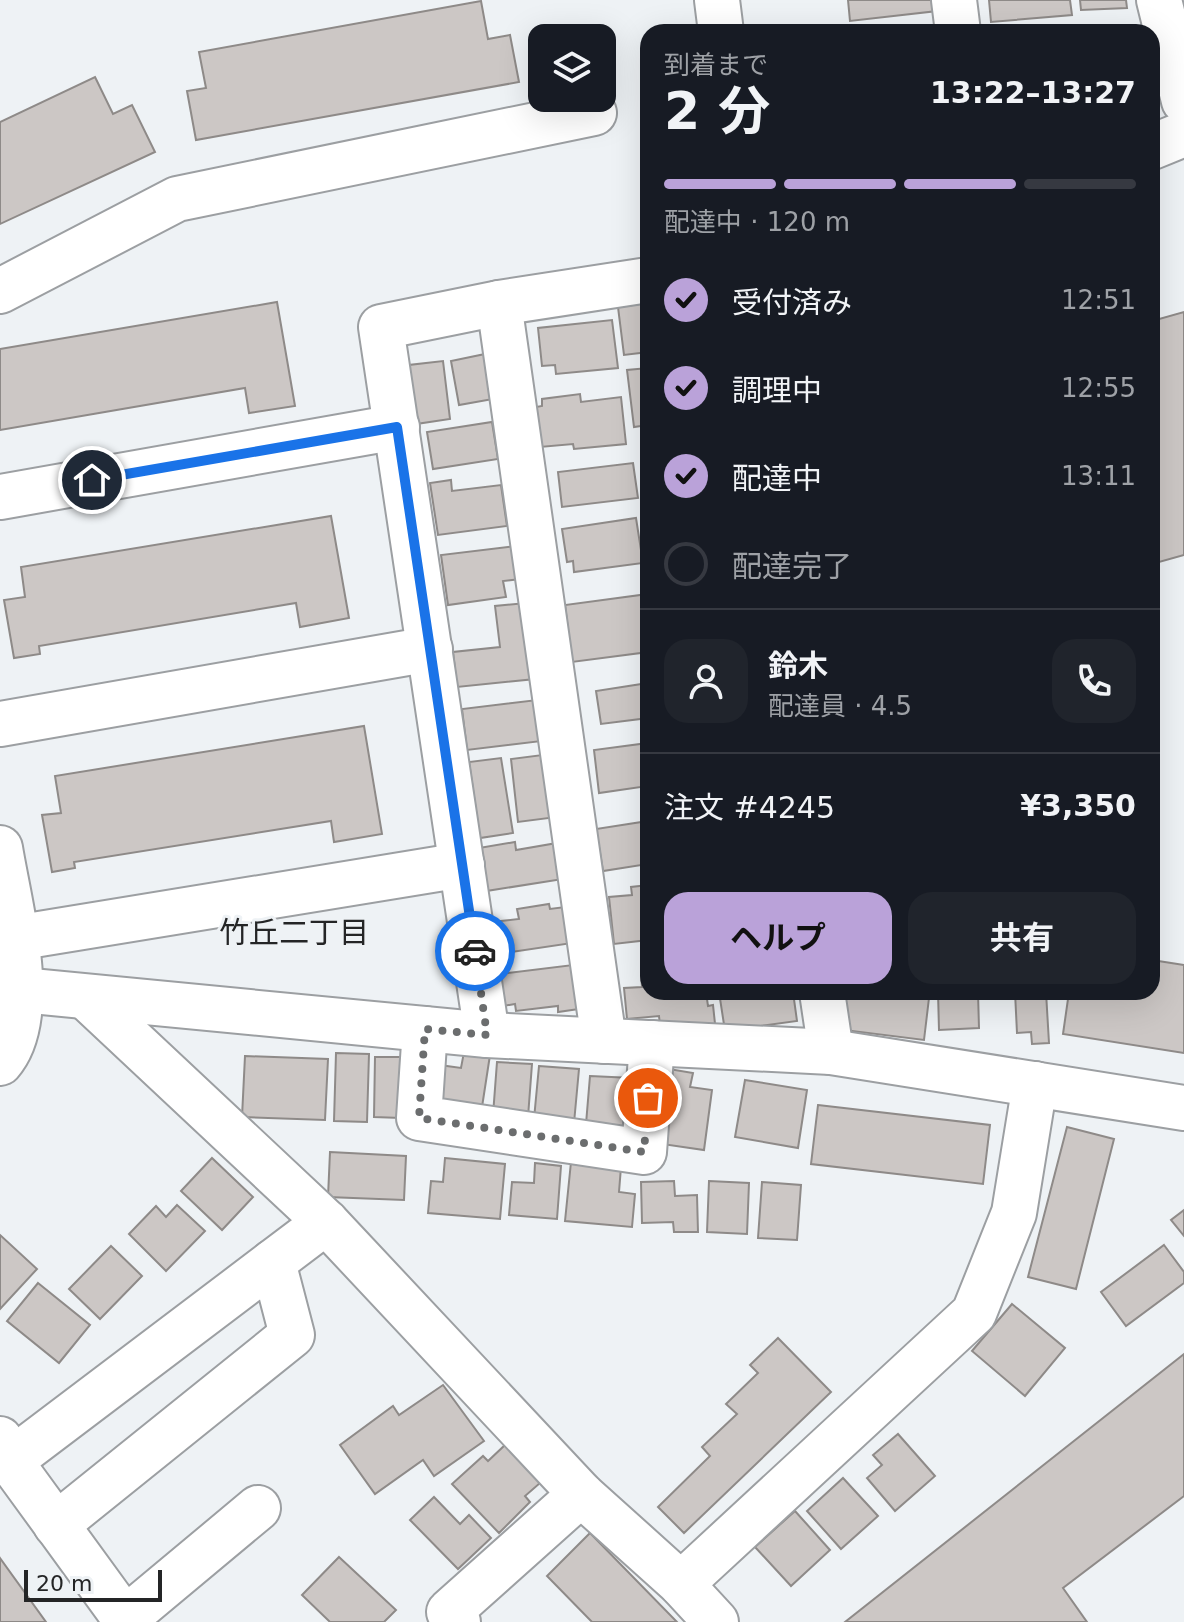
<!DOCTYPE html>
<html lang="ja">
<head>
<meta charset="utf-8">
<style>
	:root { --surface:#171b24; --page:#20242c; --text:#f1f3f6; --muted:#9ea1a6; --line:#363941; --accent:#baa2d9 }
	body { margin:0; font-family:"DejaVu Sans","Noto Sans JP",sans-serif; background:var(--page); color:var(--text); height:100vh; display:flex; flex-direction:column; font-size:30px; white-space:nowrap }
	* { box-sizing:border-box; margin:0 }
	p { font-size:26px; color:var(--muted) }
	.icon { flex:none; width:44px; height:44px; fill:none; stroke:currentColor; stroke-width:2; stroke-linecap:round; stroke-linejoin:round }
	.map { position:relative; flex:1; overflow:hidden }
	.sheet { position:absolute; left:640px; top:24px; width:520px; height:976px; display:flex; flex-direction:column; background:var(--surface); border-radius:24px; box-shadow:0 8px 32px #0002 }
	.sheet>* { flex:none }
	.controls { position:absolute; left:528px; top:24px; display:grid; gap:16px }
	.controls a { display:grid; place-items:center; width:88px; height:88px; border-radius:16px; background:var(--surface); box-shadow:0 8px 32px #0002; font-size:40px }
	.scale { position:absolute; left:24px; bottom:20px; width:138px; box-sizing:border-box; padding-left:8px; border:4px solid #242526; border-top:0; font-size:22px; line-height:28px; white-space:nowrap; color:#242526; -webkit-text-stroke:6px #eef2f5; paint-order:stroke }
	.pin { position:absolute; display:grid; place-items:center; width:68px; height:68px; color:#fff; margin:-34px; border:4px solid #fff; border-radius:50%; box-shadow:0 2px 8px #0007 }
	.courier { position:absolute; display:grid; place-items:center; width:80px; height:80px; margin:-40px; border:6px solid #1a73e8; border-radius:50%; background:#fff; color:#222; box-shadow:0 2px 10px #0007 }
	.head em { font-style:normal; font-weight:700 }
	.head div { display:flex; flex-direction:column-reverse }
	.head { display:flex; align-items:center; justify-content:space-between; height:136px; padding:0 24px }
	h1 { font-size:52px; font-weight:700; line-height:60px }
	.bar { display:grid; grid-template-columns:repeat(4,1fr); gap:12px 8px; align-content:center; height:96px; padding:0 24px }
	.bar i { height:10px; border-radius:6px; background:var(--line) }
	.bar .on { background:var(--accent) }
	.bar p { grid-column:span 4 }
	.line { display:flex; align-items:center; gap:20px; padding:0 24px; border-top:2px solid var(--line) }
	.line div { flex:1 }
	.round { display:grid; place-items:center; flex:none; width:84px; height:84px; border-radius:24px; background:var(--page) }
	ol { padding:0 24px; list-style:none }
	li { display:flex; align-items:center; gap:24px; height:88px }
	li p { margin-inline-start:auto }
	li .icon { padding:8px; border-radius:50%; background:var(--accent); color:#111; stroke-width:4 }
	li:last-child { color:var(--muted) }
	li i { width:44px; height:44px; border:4px solid var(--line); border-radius:50% }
	.button { display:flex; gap:16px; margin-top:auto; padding:16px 24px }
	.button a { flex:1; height:92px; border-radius:24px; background:var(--accent); color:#111; font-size:32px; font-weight:700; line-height:92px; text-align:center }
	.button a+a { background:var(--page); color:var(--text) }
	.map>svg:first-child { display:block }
	.building { fill:#ccc7c5; stroke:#8e8a88; stroke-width:2 }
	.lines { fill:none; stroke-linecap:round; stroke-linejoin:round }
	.minor-casing { stroke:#9c9fa2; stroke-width:48 }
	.minor { stroke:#fff; stroke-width:44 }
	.done { stroke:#6b6d6e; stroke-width:8; stroke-dasharray:0 14.4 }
	.route { stroke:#1a73e8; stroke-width:10 }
	.labels { text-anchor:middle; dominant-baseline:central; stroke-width:6; stroke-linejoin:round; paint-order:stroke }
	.neighbourhood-label { font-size:30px; fill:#242526; stroke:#eef2f5 }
</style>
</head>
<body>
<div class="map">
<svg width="1184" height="1622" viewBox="0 0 1184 1622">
	<rect width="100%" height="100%" fill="#eef2f5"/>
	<!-- building -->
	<g class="building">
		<polygon points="848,0 936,0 937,11 850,21"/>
		<polygon points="989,0 1070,0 1072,15 991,22"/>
		<polygon points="1080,0 1126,0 1127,8 1081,10"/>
		<polygon points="481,1 488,39 510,35 519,82 196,140 187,91 206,88 199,52"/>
		<polygon points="95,77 113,114 132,105 155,152 0,224 0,122"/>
		<polygon points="277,302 295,406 249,413 245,388 0,430 0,349"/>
		<polygon points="648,303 648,352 624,355 618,307"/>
		<polygon points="1184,312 1184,555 1152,564 1152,321"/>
		<polygon points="612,320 618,368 556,374 555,365 542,366 538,328"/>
		<polygon points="485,354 493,399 459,405 451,361"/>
		<polygon points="443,361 450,419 416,424 409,365"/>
		<polygon points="648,368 648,425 634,427 627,370"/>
		<polygon points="580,394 581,402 621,397 626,444 574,449 573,444 540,447 536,407 542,406 542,399"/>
		<polygon points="492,422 498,459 433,469 427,432"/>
		<polygon points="633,463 638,498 562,507 558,472"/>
		<polygon points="451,480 452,491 501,485 507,526 438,535 430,483"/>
		<polygon points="331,516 349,618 300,627 296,603 39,646 40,654 14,658 4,600 25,597 21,567"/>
		<polygon points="636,518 643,563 574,572 573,561 567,562 562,529"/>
		<polygon points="516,546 520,579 503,581 506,597 448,605 441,555"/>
		<polygon points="648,594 648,652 572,662 565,605"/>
		<polygon points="526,603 535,679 457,687 453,652 500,647 495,606"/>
		<polygon points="648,683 648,718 601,724 596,691"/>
		<polygon points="537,700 542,741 467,750 462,709"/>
		<polygon points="364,726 382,834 334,842 331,821 74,862 75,868 52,872 42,815 61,813 55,776"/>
		<polygon points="648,743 648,786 599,793 594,750"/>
		<polygon points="550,754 557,817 518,822 511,759"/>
		<polygon points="501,758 513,833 480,838 469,762"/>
		<polygon points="648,821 648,864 603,871 596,829"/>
		<polygon points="515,842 516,850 557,843 563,879 480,892 473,849"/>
		<polygon points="648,885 648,940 614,944 609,897 632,895 631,887"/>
		<polygon points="549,904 550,909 573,906 579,942 497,954 492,922 519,919 517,909"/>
		<polygon points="1152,960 1184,965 1184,1053 1063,1034 1069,992 1152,992"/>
		<polygon points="581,964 586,1008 558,1012 558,1006 516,1011 515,1004 503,1006 500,974"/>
		<polygon points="648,973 648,992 706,992 708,1006 713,1005 716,1033 660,1025 659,1016 627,1019 624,988 642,987 641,974"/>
		<polygon points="719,992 793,992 797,1021 725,1031"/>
		<polygon points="841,992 929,998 924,1040 836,1029"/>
		<polygon points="938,992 978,992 979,1028 939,1030"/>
		<polygon points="1015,992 1046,992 1049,1043 1032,1044 1031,1032 1017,1033"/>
		<polygon points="464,1052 490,1055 480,1120 434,1102 439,1065 461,1068"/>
		<polygon points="336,1053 369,1054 367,1122 334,1121"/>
		<polygon points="245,1056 328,1059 325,1120 242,1117"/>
		<polygon points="375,1057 402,1057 401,1118 374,1117"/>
		<polygon points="497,1062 532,1064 528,1117 493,1115"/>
		<polygon points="539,1066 579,1069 574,1123 534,1119"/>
		<polygon points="669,1069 693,1073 690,1087 712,1090 704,1150 662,1144"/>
		<polygon points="590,1076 632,1078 629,1127 586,1124"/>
		<polygon points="745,1080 807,1090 798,1148 735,1137"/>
		<polygon points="818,1105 990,1125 983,1184 811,1164"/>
		<polygon points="1067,1127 1114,1139 1076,1289 1028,1277"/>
		<polygon points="330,1152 406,1156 404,1200 328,1197"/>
		<polygon points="212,1158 253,1197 222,1230 181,1191"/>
		<polygon points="445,1158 505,1164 500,1219 428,1213 431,1181 443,1182"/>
		<polygon points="571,1162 621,1167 619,1192 635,1194 632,1227 565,1221"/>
		<polygon points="535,1163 561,1166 557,1219 509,1215 512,1182 534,1183"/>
		<polygon points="674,1181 675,1196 697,1195 698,1232 674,1232 673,1222 642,1223 641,1182"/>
		<polygon points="709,1181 749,1183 747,1234 707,1232"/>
		<polygon points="762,1182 801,1185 797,1240 758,1238"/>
		<polygon points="177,1205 205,1231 166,1271 129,1234 156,1206 166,1217"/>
		<polygon points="1184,1210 1184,1236 1171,1220"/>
		<polygon points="0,1235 37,1269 0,1309"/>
		<polygon points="1164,1245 1184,1272 1184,1283 1126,1326 1101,1292"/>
		<polygon points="111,1246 142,1276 100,1319 69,1289"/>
		<polygon points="38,1283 90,1325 59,1363 7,1321"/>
		<polygon points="1012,1304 1065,1348 1025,1396 972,1351"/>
		<polygon points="778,1338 831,1392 684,1533 658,1507 710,1456 702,1447 737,1414 726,1404 758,1373 750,1365"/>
		<polygon points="1184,1354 1184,1496 1063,1588 1087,1622 845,1622"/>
		<polygon points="443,1385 484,1441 434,1476 423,1460 375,1494 340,1445 393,1406 399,1415"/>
		<polygon points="898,1434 935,1476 895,1511 867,1478 882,1465 873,1455"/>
		<polygon points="505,1445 540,1483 525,1496 530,1502 499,1533 452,1484 483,1456 488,1461"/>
		<polygon points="843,1478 878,1516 841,1549 807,1511"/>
		<polygon points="434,1497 460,1524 469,1515 491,1538 458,1569 410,1520"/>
		<polygon points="795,1511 830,1550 791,1586 755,1547"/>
		<polygon points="590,1533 677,1622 592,1622 547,1576"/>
		<polygon points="339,1557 396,1610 384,1622 330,1622 302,1595"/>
		<polygon points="0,1558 46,1622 0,1622"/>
	</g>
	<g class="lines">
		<!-- minor casing -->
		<g class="minor-casing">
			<g id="minor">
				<polyline points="717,0 721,32"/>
				<polyline points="954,0 958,32"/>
				<polyline points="1159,0 1184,101"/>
				<polyline points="1152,147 1184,134"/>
				<polyline points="0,291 177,199 594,113"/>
				<polyline points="499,303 604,1041"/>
				<polyline points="0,497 397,427"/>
				<polyline points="0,724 430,649"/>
				<path d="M0,848C9,904 41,1017 0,1063"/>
				<polyline points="15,938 462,865"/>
				<polyline points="0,988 487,1035 831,1052 1184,1108"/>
				<polyline points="822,992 831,1052"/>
				<polyline points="87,998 326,1222 581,1494 681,1584 716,1622"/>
				<polyline points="425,1029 419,1118 644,1152 652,1043"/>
				<polyline points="487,1035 381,327 499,303 648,280"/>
				<polyline points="0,1439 10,1461 125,1619 258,1508"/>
				<polyline points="10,1461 326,1222"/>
				<polyline points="56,1525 292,1335 273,1262"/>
				<polyline points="681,1584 974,1313 1014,1213 1035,1084"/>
				<polyline points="458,1622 449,1612 581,1494"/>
			</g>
		</g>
		<!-- minor -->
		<use href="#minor" class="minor"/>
	</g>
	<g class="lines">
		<!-- done -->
		<polyline class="done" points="475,951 487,1035 425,1029 419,1118 644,1152 648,1098"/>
		<!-- route -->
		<polyline class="route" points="92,480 397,427 475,951"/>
	</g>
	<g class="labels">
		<!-- neighbourhood labels -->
		<g class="neighbourhood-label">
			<text x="294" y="932">竹丘二丁目</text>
		</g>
	</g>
</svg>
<div class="controls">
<a><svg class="icon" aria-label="layers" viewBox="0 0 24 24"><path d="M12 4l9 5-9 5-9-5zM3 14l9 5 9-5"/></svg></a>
</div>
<div class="scale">20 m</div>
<div class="pin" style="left:648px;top:1098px;background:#ea580c"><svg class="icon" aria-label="bag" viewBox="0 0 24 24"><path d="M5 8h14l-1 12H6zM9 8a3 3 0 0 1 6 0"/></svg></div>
<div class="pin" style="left:92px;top:480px;background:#1f2937"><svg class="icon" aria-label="home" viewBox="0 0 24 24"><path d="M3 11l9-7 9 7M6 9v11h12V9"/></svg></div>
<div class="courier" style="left:475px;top:951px"><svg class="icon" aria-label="car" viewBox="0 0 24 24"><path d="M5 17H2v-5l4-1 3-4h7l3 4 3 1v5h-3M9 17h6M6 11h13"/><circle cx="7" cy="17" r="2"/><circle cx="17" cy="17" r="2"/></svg></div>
<section class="sheet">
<div class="head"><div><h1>2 分</h1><p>到着まで</p></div><em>13:22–13:27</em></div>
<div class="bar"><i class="on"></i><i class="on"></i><i class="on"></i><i></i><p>配達中 · 120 m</p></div>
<ol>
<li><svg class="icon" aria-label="check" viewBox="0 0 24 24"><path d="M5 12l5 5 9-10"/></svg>受付済み<p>12:51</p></li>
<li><svg class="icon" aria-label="check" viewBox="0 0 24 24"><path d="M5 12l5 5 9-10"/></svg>調理中<p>12:55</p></li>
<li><svg class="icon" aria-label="check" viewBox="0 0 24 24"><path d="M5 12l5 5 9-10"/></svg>配達中<p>13:11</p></li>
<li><i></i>配達完了</li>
</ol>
<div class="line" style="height:144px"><a class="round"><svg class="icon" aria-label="person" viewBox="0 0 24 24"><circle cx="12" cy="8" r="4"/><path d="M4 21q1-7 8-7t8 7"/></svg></a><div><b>鈴木</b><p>配達員 · 4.5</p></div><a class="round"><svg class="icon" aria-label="phone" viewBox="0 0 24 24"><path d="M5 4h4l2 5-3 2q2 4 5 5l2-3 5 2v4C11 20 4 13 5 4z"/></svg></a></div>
<div class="line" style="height:104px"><div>注文 #4245</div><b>¥3,350</b></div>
<div class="button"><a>ヘルプ</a><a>共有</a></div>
</section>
</div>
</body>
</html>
